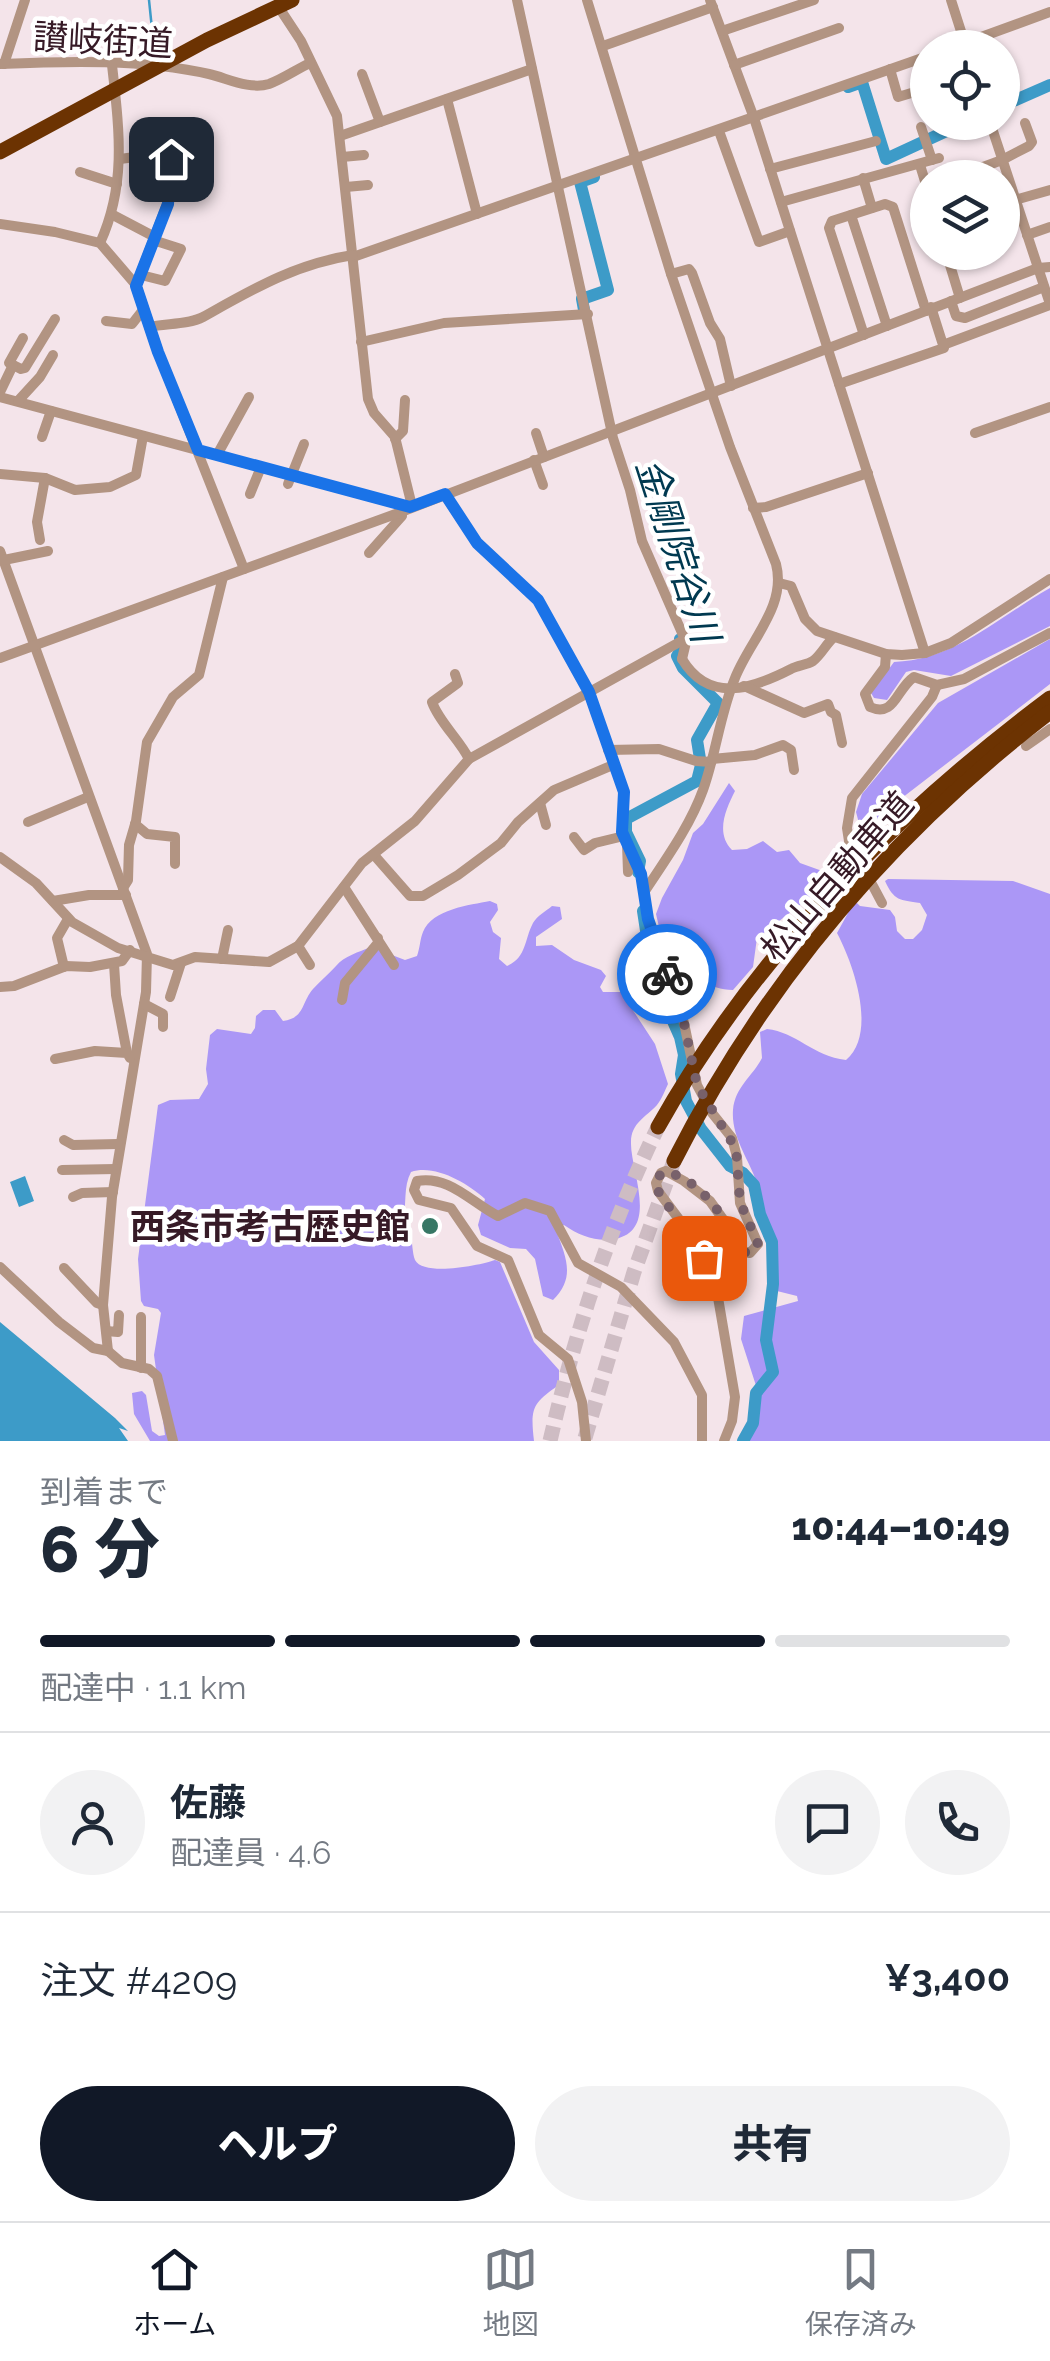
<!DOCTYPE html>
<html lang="ja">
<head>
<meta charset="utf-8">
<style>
	:root { --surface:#fff; --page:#f2f2f3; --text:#1f2937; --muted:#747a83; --line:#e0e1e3; --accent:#111827 }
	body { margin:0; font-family:Raleway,"Noto Sans JP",sans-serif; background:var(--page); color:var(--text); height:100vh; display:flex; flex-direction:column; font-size:38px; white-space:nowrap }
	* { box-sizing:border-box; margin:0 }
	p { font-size:32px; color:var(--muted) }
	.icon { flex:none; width:55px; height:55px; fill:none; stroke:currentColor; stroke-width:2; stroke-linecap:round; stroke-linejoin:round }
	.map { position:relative; height:1441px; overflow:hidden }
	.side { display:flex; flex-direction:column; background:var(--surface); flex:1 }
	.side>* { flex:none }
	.buttons { position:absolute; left:910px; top:30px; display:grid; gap:20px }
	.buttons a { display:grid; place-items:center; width:110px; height:110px; border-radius:50%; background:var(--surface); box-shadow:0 2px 8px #0004; font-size:50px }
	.pin { position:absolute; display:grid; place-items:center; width:85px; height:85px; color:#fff; margin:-42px; border-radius:20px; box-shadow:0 5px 15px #0006 }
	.courier { position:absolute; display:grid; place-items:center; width:100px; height:100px; margin:-50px; border:8px solid #1a73e8; border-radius:50%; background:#fff; color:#222; box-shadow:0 2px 12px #0007 }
	.summary em { font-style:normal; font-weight:800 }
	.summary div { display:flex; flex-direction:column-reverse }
	.summary { display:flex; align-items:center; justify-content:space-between; height:170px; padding:0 40px }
	h1 { font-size:65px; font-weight:800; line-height:75px }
	.bar { display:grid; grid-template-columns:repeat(4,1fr); gap:15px 10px; align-content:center; height:120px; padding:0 40px }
	.bar i { height:12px; border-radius:8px; background:var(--line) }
	.bar .selected { background:var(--accent) }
	.bar p { grid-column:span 4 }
	.line { display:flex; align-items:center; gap:25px; padding:0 40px; border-top:2px solid var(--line) }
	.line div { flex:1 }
	.round { display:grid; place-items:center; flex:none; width:105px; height:105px; border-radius:52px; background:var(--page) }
	.action { display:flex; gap:20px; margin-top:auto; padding:20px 40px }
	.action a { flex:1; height:115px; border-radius:60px; background:var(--accent); color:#fff; font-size:40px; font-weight:800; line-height:115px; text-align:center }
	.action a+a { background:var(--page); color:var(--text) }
	.dock { display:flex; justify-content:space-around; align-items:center; height:140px; border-top:2px solid var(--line); background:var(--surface); font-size:28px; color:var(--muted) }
	.dock a { display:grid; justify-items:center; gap:5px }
	.dock .selected { color:var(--accent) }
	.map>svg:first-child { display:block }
	.forest { fill:#ab97f6 }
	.water { fill:#3d9bc8 }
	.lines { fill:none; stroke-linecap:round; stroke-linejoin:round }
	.stream { stroke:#3d9bc8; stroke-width:2.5 }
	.river { stroke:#3d9bc8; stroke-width:12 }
	.highway-tunnel { stroke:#cebcc3; stroke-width:15; stroke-dasharray:15 8; stroke-linecap:butt }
	.minor { stroke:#b29482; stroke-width:10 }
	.highway { stroke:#6c3302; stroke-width:15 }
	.done { stroke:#78616b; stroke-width:10; stroke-dasharray:0 18 }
	.route { stroke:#1a73e8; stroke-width:12 }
	.poi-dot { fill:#377765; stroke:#fff; stroke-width:4 }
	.labels { text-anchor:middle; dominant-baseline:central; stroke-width:9; stroke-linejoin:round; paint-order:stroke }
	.street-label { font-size:35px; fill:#361a26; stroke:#fff }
	.poi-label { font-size:35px; font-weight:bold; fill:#361a26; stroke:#fff; text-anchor:end }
	.water-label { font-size:38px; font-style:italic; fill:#003950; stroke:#fff }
</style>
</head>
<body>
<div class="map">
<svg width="1050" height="1441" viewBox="0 0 1050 1441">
	<rect width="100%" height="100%" fill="#f4e4ea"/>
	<!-- forest -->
	<g class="forest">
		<path d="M1050,588V626L951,676L914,670L906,672L887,700L874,698L871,693L894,662C956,660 998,617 1050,588Z"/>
		<path d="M1050,639V684L898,801C888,813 877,829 860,827L856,812L862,794L938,703Z"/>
		<path d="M729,783L735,791C726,809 715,833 732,850L747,849L763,841L777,852L789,850L800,863L825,872L860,906L890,910L895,917L897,931L905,939H913L922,930L927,915L920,903C900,900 894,901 885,881L888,879L1013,881L1050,894V1441H743L757,1427L759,1395L741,1339L744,1316L798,1301L797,1296L769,1289L768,1278C786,1260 771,1233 763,1214C760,1204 761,1193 757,1183C749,1159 731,1137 733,1110C735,1087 752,1077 762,1058L760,1032L767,1029C796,1032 813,1056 846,1060C878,1033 853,963 837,933L848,913L836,900L814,894L757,938L753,967L733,990C708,990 697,976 685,955L664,948L656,914L662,898L683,860L693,833L703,824Z"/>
		<path d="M490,901L497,904L498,910L490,922L493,932L501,938L499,959L507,966C527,957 524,940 533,923C537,916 546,911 552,906L560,907L562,919L536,937V946L552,945L574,960L601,970L606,976L600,987L603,992H621L655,1044L668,1084C665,1090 662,1099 657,1105C646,1117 631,1123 631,1142C630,1170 660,1230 615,1239C596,1242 580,1236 564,1225L556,1230C566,1258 576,1277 553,1300L543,1296L535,1259L526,1249L510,1248L481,1235L478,1225L485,1199C467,1183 435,1164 411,1172C403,1187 407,1204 403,1220C405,1225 408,1230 410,1235C413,1243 412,1253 415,1260C424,1277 481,1265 495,1260L500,1262L534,1342L559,1370V1385C533,1403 530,1407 534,1441H150L134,1414L132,1393L142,1391L146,1395L152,1431L159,1436L165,1435L154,1355L161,1313L158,1309L144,1306L141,1301L138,1259L158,1105L170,1100L199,1099L208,1084L206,1069L210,1035L217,1029L251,1034L255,1028L256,1016L263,1010H275L283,1021C305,1018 301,1003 313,989C320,981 329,974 336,966C344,956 359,952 371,947L405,960L417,956C420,948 420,939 423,932C432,909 470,905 490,901Z"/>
	</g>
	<!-- water -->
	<g class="water">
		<polygon points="25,1176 34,1201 19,1207 10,1182"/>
		<polygon points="0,1322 115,1418 128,1431 119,1428 128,1441 0,1441"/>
	</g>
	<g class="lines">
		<!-- stream -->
		<polyline class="stream" points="149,0 155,58"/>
		<!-- river -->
		<g class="river">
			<polyline points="848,87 862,82 886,159 966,122"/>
			<polyline points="1002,106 1050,85"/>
			<polyline points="584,310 582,299 608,290 580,182 594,177"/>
			<polyline points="638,872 640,861 626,832 626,819 697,781 701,765 697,740 718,703 683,668 677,656 683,647 680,639"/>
			<polyline points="643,911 653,976 680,1037 684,1055 681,1074 686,1101 701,1129 730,1166 743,1173 754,1185 760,1214 772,1242 773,1284 766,1340 773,1372 756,1393 753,1423 743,1441"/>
		</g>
		<!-- highway-tunnel -->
		<g class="highway-tunnel">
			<polyline points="585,1438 634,1272 674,1161"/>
			<path d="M550,1441C575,1333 609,1227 658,1127"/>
		</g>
		<!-- minor -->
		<g class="minor">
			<polyline points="517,0 613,438 630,490 642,541 686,642 682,659"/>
			<path d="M587,0L671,274L730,447L776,564C787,606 750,640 735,678C720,714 716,754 703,790C690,826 666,859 645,891"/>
			<polyline points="710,0 754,118 925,653"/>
			<polyline points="951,0 966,47"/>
			<polyline points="278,6 301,41 337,116 368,399 374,413 395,437 412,506"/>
			<polyline points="722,31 814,0"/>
			<polyline points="603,46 713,7"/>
			<polyline points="951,48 1050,12"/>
			<path d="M0,64C68,61 142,59 209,74C227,78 249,90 269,84C283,79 297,69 310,63"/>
			<polyline points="4,64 25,0"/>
			<polyline points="734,65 839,28"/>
			<polyline points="890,69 898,97 928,88"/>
			<polyline points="362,74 380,122"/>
			<polyline points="447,99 477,214"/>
			<polyline points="990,122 1050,304"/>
			<polyline points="921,127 932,160"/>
			<polyline points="719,131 759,242 790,231"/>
			<polyline points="340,136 532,69"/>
			<polyline points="342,157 364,155"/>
			<polyline points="120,159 157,154 171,159 167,204 136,285"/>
			<polyline points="920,165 928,191"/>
			<polyline points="770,169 876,141"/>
			<polyline points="80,172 117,184"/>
			<polyline points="863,178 872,208"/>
			<polyline points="953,178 1002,160 1029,146 1032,142 1025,123"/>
			<polyline points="346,187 368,185"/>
			<polyline points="1015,200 1050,190"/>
			<polyline points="781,202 939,158"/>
			<polyline points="113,215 153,236"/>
			<polyline points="851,215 887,326"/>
			<polyline points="0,224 55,232 100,243 136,285 158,352 244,569"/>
			<polyline points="1027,235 1050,227"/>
			<path d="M100,243C127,184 119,128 112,65"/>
			<polyline points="946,252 960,298"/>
			<polyline points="353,257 928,56"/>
			<polyline points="671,274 689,269 692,273 710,323 720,339 731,386"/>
			<polyline points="141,275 165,281 181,249 153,240"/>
			<polyline points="951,301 956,316 965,318 1044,287"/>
			<polyline points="106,321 132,324 143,310"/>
			<path d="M149,327C165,323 188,325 203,317C253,289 295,264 353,255"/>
			<polyline points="864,335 829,228 832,221 885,204 893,207 926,311"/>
			<polyline points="23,338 9,363 21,369 25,368 55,319"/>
			<polyline points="361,342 444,323 588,314"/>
			<polyline points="943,345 1050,305"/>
			<polyline points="839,384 944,348 931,307"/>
			<polyline points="0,392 13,365"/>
			<polyline points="0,397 409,507"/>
			<polyline points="18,401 40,377 53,355"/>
			<polyline points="536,433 544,457"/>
			<polyline points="975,433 1050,407"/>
			<polyline points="42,437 51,411"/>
			<polyline points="395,439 403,431 405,400"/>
			<polyline points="217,455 249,397"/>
			<polyline points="534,460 543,485"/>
			<polyline points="0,474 45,478 75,490 110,487 136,475 143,436"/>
			<polyline points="288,484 304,444"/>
			<polyline points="250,494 261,467"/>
			<polyline points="445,495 477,543 538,600 589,693 624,792 622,832 641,874 648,919 684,1023 697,1085 712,1113 732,1138 737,1157 740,1203 758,1244 750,1253 739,1251 725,1222 710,1201 684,1181 666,1171 661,1173 656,1183 658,1191 684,1226 715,1280 735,1397 732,1421 724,1441"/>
			<polyline points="753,508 766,507 868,473"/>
			<polyline points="40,540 37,522 45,478"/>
			<polyline points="0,551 147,954 146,992 112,1197 103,1305 108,1351"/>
			<polyline points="369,553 402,516 401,512"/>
			<polyline points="4,560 48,551"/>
			<polyline points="779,583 791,586 805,619 817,631 886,654 902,655 925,653 951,643 1050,579"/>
			<path d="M886,654L885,667L865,694L870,707C895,718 896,689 914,677L937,685L964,679L1050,633"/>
			<polyline points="0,658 401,512 1038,268 1050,267"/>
			<path d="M682,659C709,704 752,689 791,669C798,665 807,665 813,661C821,655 826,644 834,637"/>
			<path d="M455,674L458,683L432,702C439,722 459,739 469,759"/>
			<polyline points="744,686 804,713 828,704 831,712 836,715 842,743"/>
			<polyline points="1026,746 1050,729"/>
			<polyline points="608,750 659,749 696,761 711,762"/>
			<polyline points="712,759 755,755 783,745 791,750 794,770"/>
			<polyline points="540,803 546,825"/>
			<polyline points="28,822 88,797"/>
			<polyline points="135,824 147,834 175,837 175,864"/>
			<polyline points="574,837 584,850 595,843 624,836"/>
			<polyline points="627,844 628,872"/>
			<polyline points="374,855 410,896 423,896 458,875 501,843 518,822 554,790 613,765"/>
			<polyline points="0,857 36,883 72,922 118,948 173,965 195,957 269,962 298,946 362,863 415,821 469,759 685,639"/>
			<polyline points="344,887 394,965"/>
			<polyline points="123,888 128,880 129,845 136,821 147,742 173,697 199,675 223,577"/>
			<polyline points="53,901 89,895 126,895"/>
			<polyline points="882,903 849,841 847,828 852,798 932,697 937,685"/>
			<polyline points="298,946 310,965"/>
			<polyline points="222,959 228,930"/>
			<polyline points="114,964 116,995 127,1053"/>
			<polyline points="64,967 57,938 68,919"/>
			<polyline points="0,987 14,986 66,966 90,967 122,961 130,950"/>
			<polyline points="170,997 181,963"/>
			<polyline points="342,1000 345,983 378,943 378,938"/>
			<polyline points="144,1004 163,1014 163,1027"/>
			<polyline points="55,1059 95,1051 127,1053 130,1058"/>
			<polyline points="64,1140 73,1145 118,1144"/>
			<polyline points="62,1170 115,1169"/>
			<polyline points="73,1197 82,1193 113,1192"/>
			<polyline points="0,1267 59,1322 93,1348 108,1351 122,1363 149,1369 157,1376 173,1441"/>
			<polyline points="64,1268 97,1303 103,1305"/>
			<polyline points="141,1317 141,1368"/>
			<polyline points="106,1331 118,1332 119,1315"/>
			<path d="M586,1441L582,1402L568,1359L539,1335L508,1260L477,1246L451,1208L419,1200L414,1190L417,1181C449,1175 472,1203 498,1216L525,1203L550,1211L578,1263L621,1287L674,1342L702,1395V1441"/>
		</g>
		<!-- highway -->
		<g class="highway">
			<polyline points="0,152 207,40 292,0"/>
			<path d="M658,1127C753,957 895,814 1050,698"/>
			<path d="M674,1161C764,983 892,833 1050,712"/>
		</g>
	</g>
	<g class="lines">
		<!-- done -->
		<path class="done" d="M667,974L684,1023L697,1085L736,1149L740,1202L758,1244L750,1253L738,1251C732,1242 729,1231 724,1221C714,1201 684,1170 661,1173L656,1183L658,1191L704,1258"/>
		<!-- route -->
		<polyline class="route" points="171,159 168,204 136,286 158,352 198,450 410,507 445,494 477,543 538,600 589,692 624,792 622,832 641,874 648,919 667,974"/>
	</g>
	<!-- markers -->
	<circle class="poi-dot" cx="430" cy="1226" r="10"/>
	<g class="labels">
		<!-- street labels -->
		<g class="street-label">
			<text transform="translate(103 40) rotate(3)">讃岐街道</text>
			<text transform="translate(837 876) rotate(-49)">松山自動車道</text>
		</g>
		<!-- poi labels -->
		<g class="poi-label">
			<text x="410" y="1226">西条市考古歴史館</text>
		</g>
		<!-- water labels -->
		<g class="water-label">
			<text transform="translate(678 550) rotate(72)">金剛院谷川</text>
		</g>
	</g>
</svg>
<div class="buttons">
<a><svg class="icon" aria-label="locate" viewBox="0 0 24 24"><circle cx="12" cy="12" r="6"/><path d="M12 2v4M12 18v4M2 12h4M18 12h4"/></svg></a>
<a><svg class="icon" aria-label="layers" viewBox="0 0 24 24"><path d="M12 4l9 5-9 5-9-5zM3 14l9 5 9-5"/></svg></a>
</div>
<div class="pin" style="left:704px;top:1258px;background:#ea580c"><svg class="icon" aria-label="bag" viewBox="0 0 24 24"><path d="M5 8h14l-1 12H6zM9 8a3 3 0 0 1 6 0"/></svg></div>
<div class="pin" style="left:171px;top:159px;background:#1f2937"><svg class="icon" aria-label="home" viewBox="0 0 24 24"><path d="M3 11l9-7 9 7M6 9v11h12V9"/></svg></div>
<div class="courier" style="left:667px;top:974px"><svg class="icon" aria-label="bike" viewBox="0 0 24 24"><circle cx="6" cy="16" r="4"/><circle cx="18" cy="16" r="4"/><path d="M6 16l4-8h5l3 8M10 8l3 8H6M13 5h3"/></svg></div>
</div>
<section class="side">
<div class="summary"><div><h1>6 分</h1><p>到着まで</p></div><em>10:44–10:49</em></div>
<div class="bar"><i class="selected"></i><i class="selected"></i><i class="selected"></i><i></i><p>配達中 · 1.1 km</p></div>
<div class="line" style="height:180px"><a class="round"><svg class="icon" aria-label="person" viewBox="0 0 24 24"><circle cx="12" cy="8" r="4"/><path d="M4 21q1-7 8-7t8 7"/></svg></a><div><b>佐藤</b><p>配達員 · 4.6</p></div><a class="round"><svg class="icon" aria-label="chat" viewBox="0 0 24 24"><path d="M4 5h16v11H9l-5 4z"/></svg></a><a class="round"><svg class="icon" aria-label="phone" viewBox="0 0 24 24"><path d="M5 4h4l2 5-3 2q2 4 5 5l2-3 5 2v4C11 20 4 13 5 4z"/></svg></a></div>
<div class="line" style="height:130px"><div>注文 #4209</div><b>¥3,400</b></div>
<div class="action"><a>ヘルプ</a><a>共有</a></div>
</section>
<nav class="dock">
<a class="selected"><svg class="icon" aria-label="home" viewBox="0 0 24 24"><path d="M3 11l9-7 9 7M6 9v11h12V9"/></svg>ホーム</a>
<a><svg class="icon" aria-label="map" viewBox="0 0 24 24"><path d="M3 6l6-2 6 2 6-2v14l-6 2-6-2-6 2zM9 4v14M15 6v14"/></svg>地図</a>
<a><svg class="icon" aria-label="saved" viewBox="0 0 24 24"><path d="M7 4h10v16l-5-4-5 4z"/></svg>保存済み</a>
</nav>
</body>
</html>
